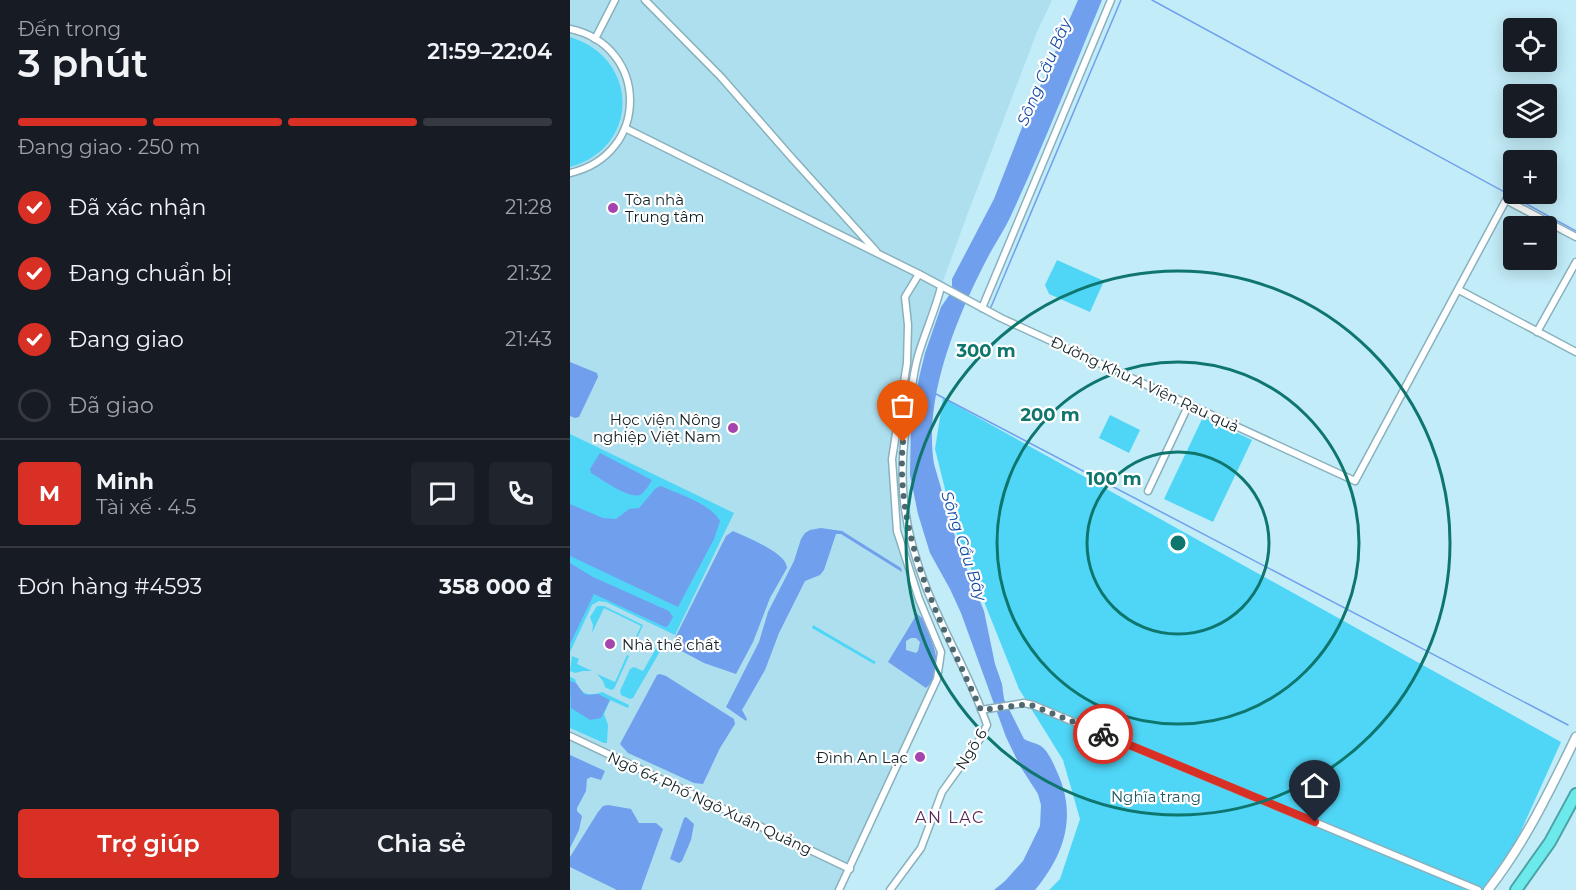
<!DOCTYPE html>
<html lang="vi">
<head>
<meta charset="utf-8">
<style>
	:root { --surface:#171b24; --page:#20242c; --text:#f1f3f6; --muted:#9ea1a6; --line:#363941; --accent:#d93025 }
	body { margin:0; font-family:Montserrat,sans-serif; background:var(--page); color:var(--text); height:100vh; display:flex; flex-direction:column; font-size:22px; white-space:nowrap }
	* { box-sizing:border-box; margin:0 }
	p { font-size:20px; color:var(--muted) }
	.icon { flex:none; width:33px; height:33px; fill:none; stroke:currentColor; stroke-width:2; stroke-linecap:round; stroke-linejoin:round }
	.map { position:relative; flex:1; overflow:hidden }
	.drawer { display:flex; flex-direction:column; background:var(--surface); width:570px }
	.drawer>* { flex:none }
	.tools { position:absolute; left:933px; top:18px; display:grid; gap:12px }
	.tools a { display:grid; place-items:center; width:54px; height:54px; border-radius:6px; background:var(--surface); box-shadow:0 3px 15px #0003; font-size:30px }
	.pin { position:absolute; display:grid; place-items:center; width:51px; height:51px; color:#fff; margin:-62px -26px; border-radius:50% 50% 50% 0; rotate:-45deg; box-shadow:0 0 6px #0007 }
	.pin .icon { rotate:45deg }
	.courier { position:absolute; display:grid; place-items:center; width:60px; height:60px; margin:-30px; border:4px solid #d93025; border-radius:50%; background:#fff; color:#222; box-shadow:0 2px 8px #0007 }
	.head em { font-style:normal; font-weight:600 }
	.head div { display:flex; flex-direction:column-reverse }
	.head { display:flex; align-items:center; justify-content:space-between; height:102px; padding:0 18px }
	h1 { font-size:39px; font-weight:600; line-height:45px }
	.bar { display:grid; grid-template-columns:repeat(4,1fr); gap:9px 6px; align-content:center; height:72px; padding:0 18px }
	.bar i { height:8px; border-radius:4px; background:var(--line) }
	.bar .current { background:var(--accent) }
	.bar p { grid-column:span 4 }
	.line { display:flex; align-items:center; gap:15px; padding:0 18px; border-top:2px solid var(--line) }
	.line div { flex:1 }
	.round { display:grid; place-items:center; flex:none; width:63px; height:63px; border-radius:6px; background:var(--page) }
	ol { padding:0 18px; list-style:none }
	li { display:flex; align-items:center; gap:18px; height:66px }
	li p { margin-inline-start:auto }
	li .icon { padding:6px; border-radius:50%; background:var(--accent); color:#fff; stroke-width:4 }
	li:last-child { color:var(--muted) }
	li i { width:33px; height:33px; border:3px solid var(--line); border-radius:50% }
	.action { display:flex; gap:12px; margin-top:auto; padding:12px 18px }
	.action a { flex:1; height:69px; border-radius:6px; background:var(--accent); color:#fff; font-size:24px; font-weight:600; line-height:69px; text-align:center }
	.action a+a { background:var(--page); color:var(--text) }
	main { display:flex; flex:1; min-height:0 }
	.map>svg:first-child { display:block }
	.built { fill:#aedfee }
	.green { fill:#4fd6f7 }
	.water { fill:#709fee; fill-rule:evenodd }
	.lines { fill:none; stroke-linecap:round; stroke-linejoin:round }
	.stream { stroke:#709fee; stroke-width:1.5 }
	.minor-casing { stroke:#89b1bd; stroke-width:9 }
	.secondary-casing { stroke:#89b1bd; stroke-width:11 }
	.motorway-casing { stroke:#4ca3a6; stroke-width:14 }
	.minor { stroke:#fff; stroke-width:6 }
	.secondary { stroke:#fff; stroke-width:8 }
	.motorway { stroke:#6ce9eb; stroke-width:10 }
	.done { stroke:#4f686f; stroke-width:6; stroke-dasharray:0 10.8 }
	.route { stroke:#d93025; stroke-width:8 }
	.ring { fill:none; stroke:#0f766e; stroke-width:3 }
	.poi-dot { fill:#a444ac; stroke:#fff; stroke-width:2 }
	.labels { text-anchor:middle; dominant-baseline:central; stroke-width:4.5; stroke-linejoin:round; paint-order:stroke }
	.poi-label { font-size:15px; fill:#112125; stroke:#fff; text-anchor:start }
	.street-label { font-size:15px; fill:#112125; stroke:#fff }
	.park-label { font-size:15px; fill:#205967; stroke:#fff }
	.water-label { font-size:16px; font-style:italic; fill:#154ba6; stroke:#fff }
	.neighbourhood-label { font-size:16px; letter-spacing:1.5px; fill:#56285a; stroke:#fff }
	.centre { fill:#0f766e; stroke:#fff; stroke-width:3 }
	.ring-label { font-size:18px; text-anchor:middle; font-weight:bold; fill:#0f766e; stroke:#fff; stroke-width:4.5; stroke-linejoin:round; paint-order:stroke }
</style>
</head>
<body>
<main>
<section class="drawer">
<div class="head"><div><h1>3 phút</h1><p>Đến trong</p></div><em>21:59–22:04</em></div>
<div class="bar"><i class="current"></i><i class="current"></i><i class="current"></i><i></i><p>Đang giao · 250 m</p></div>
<ol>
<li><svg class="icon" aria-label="check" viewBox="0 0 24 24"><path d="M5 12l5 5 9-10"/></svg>Đã xác nhận<p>21:28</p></li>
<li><svg class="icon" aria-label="check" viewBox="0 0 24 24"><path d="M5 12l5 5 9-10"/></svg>Đang chuẩn bị<p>21:32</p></li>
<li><svg class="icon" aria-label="check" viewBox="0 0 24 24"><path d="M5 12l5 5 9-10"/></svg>Đang giao<p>21:43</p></li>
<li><i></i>Đã giao</li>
</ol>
<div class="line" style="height:108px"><b class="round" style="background:var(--accent);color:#fff">M</b><div><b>Minh</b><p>Tài xế · 4.5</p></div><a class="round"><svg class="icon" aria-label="chat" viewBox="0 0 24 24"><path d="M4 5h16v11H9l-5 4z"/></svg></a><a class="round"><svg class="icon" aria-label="phone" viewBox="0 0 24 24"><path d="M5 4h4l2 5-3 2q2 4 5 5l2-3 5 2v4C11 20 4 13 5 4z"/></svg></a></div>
<div class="line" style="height:78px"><div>Đơn hàng #4593</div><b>358 000 ₫</b></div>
<div class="action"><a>Trợ giúp</a><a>Chia sẻ</a></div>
</section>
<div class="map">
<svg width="1006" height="890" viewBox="0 0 1006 890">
	<rect width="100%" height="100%" fill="#c2ecf8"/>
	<!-- built -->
	<polygon class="built" points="0,0 482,0 467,32 396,218 331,397 319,458 325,532 347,603 369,655 367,676 265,890 0,890"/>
	<!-- green -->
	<g class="green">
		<path d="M0,37C69,58 71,147 0,167Z"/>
		<polygon points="487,260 534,281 520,312 479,294 475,285"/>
		<polygon points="373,398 991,742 937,862 913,890 479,890 490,879 510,819 493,760 449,689 385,529 365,449"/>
		<polygon points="540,415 570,430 559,453 529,438"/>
		<polygon points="633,417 682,440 643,522 594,499"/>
		<polygon points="0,434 164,513 105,635 36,602 29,601 22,605 0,652"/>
		<polygon points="27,606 34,606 73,625 61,652 59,651 71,626 34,608 22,633 23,625 20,617"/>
		<polygon points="243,625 306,662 304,664 242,628"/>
		<polygon points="95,637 96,641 63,698 60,699 51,695 50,691 60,669 64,667 73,671 92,638"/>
		<polygon points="57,655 59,656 44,689 41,690 35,687 33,681 27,674 45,682"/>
		<polygon points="2,656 9,659 7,664 22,671 13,671 5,673 0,671"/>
		<path d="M0,677L5,679C9,694 18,697 32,692L59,705L58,708L40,700L34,714L38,725L37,743H34L0,728Z"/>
	</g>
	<!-- water -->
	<g class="water">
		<path d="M508,0H532C503,70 475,142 443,211C437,226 427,240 419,255C388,314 353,396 364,464L388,547L414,611L425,664L432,684L434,699L454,739C459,742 466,743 471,746C479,752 484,765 488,774C507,817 494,855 465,890H424L435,881L453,861L470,826L471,805L468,794L450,766L436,737L391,613L380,589L360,553L348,514L340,475L341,417L349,378L355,353L371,307L382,291V279L424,199L453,125Z"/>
		<polygon points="0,362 27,373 28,377 9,417 5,418 0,416"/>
		<path d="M30,453L82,480C79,485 75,492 70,495C59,499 31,479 21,473L20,469Z"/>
		<path d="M91,486C110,495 140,503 150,521L144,539L108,607L0,556V504L33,518L46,519L59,509L69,508L86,488Z"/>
		<polygon points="251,528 272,531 331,568 332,572 271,534 266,534 254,570 250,575 235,581 209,633 195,670 172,710 177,719 176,721 156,707 189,642 198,612 224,561 231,539 235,533 240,530"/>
		<path d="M163,531C176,537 217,553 217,568L200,598L183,642L166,674L134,663L104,647L102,644L156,536Z"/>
		<polygon points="0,563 23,577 99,611 103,617 98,626 95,627 24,594 0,644"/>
		<path d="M347,614L352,618C361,639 378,670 356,688L318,662ZM341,638H346L350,642L348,651L346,653L336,650V641Z"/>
		<polygon points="90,674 96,676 164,719 165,724 150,748 133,784 124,783 58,753 50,744 87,675"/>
		<polygon points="0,681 6,683 14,694 18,695 28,694 40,700 31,718 20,720 1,708"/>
		<polygon points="0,755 35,771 31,780 21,777 17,779 16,791 7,808 7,811 12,816 9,830 0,848"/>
		<polygon points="38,805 61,809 69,823 86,823 93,829 71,890 47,890 0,867 0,857 28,812 33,806"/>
		<polygon points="116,817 124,824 121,840 112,861 109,863 100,859 114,818"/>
	</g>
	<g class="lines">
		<!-- stream -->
		<g class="stream">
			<polyline points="582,0 1006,231"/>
			<polyline points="421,307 551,0"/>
			<polyline points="366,394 998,725"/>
		</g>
		<!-- minor casing -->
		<g class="minor-casing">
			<g id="minor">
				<polyline points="75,0 151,77 221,157 306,251"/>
				<path d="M0,29C80,46 80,155 0,173"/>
				<polyline points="25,39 45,0"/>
				<polyline points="55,128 349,274 431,318 785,481 936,200 1006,237"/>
				<polyline points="889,290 1006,352"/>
				<polyline points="412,308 541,0"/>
				<polyline points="967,332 1006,262"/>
				<polyline points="578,491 619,404"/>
				<polyline points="411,710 454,703 463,705 908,890"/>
				<polyline points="0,736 280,869"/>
				<polyline points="269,890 367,679 371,652 349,599 327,531 322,459 337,363 338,325 335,297 349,274"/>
				<path d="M320,890L351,848L372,792L410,739L417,725C401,677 374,634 356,587C330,520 327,471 340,400C342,386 344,370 348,356C355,332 365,311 371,287"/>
			</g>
		</g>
		<!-- secondary casing -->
		<g class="secondary-casing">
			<path id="secondary" d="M918,890C955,843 980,790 1006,737"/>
		</g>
		<!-- motorway casing -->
		<g class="motorway-casing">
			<polyline id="motorway" points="946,890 980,842 1006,794"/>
		</g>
		<!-- minor -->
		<use href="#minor" class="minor"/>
		<!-- secondary -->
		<use href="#secondary" class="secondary"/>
		<!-- motorway -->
		<use href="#motorway" class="motorway"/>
	</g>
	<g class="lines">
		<!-- done -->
		<path class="done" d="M333,442C324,539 372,624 411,710L459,704L533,734"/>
		<!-- route -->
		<polyline class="route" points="533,734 745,822"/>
	</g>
	<!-- distance rings -->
	<g class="ring">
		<circle cx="608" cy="543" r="91"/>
		<circle cx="608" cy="543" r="181"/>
		<circle cx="608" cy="543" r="272"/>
	</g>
	<!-- markers -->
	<g class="poi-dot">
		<circle cx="43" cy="208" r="6"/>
		<circle cx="163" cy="428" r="6"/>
		<circle cx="40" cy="644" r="6"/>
		<circle cx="350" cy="757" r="6"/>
	</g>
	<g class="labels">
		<!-- poi labels -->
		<g class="poi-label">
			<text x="55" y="199">Tòa nhà<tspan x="55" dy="17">Trung tâm</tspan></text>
			<text x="151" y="419" text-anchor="end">Học viện Nông<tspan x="151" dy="17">nghiệp Việt Nam</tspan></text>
			<text x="52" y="644">Nhà thể chất</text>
			<text x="338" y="757" text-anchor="end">Đình An Lạc</text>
		</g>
		<!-- street labels -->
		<g class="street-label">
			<text transform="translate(575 384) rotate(25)">Đường Khu A Viện Rau quả</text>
			<text transform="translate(401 749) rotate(-58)">Ngõ 6</text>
			<text transform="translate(140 803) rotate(25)">Ngõ 64 Phố Ngô Xuân Quảng</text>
		</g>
		<!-- park labels -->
		<g class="park-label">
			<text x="586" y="796">Nghĩa trang</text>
		</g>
		<!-- water labels -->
		<g class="water-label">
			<text transform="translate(474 72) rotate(-67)">Sông Cầu Bây</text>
			<text transform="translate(394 546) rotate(72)">Sông Cầu Bây</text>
		</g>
		<!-- neighbourhood labels -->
		<g class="neighbourhood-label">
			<text x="380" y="817">AN LẠC</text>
		</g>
	</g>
	<circle cx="608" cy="543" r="9" class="centre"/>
	<g class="ring-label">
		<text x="416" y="357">300 m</text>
		<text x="480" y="421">200 m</text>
		<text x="544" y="485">100 m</text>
	</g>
</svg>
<div class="tools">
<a><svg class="icon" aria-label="locate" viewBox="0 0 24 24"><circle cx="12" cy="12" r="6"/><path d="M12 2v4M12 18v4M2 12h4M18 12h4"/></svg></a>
<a><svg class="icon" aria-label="layers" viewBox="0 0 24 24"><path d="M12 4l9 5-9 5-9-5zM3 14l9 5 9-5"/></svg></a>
<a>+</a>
<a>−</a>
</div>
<div class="pin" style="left:333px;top:442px;background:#ea580c"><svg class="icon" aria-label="bag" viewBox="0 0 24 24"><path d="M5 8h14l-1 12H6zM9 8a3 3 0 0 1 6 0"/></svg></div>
<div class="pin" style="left:745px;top:822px;background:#1f2937"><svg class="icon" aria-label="home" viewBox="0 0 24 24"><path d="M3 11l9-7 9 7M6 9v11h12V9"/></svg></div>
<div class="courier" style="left:533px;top:734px"><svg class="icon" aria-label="bike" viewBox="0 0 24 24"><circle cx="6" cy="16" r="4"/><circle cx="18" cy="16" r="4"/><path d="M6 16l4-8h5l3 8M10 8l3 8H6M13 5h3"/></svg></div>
</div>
</main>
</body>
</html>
